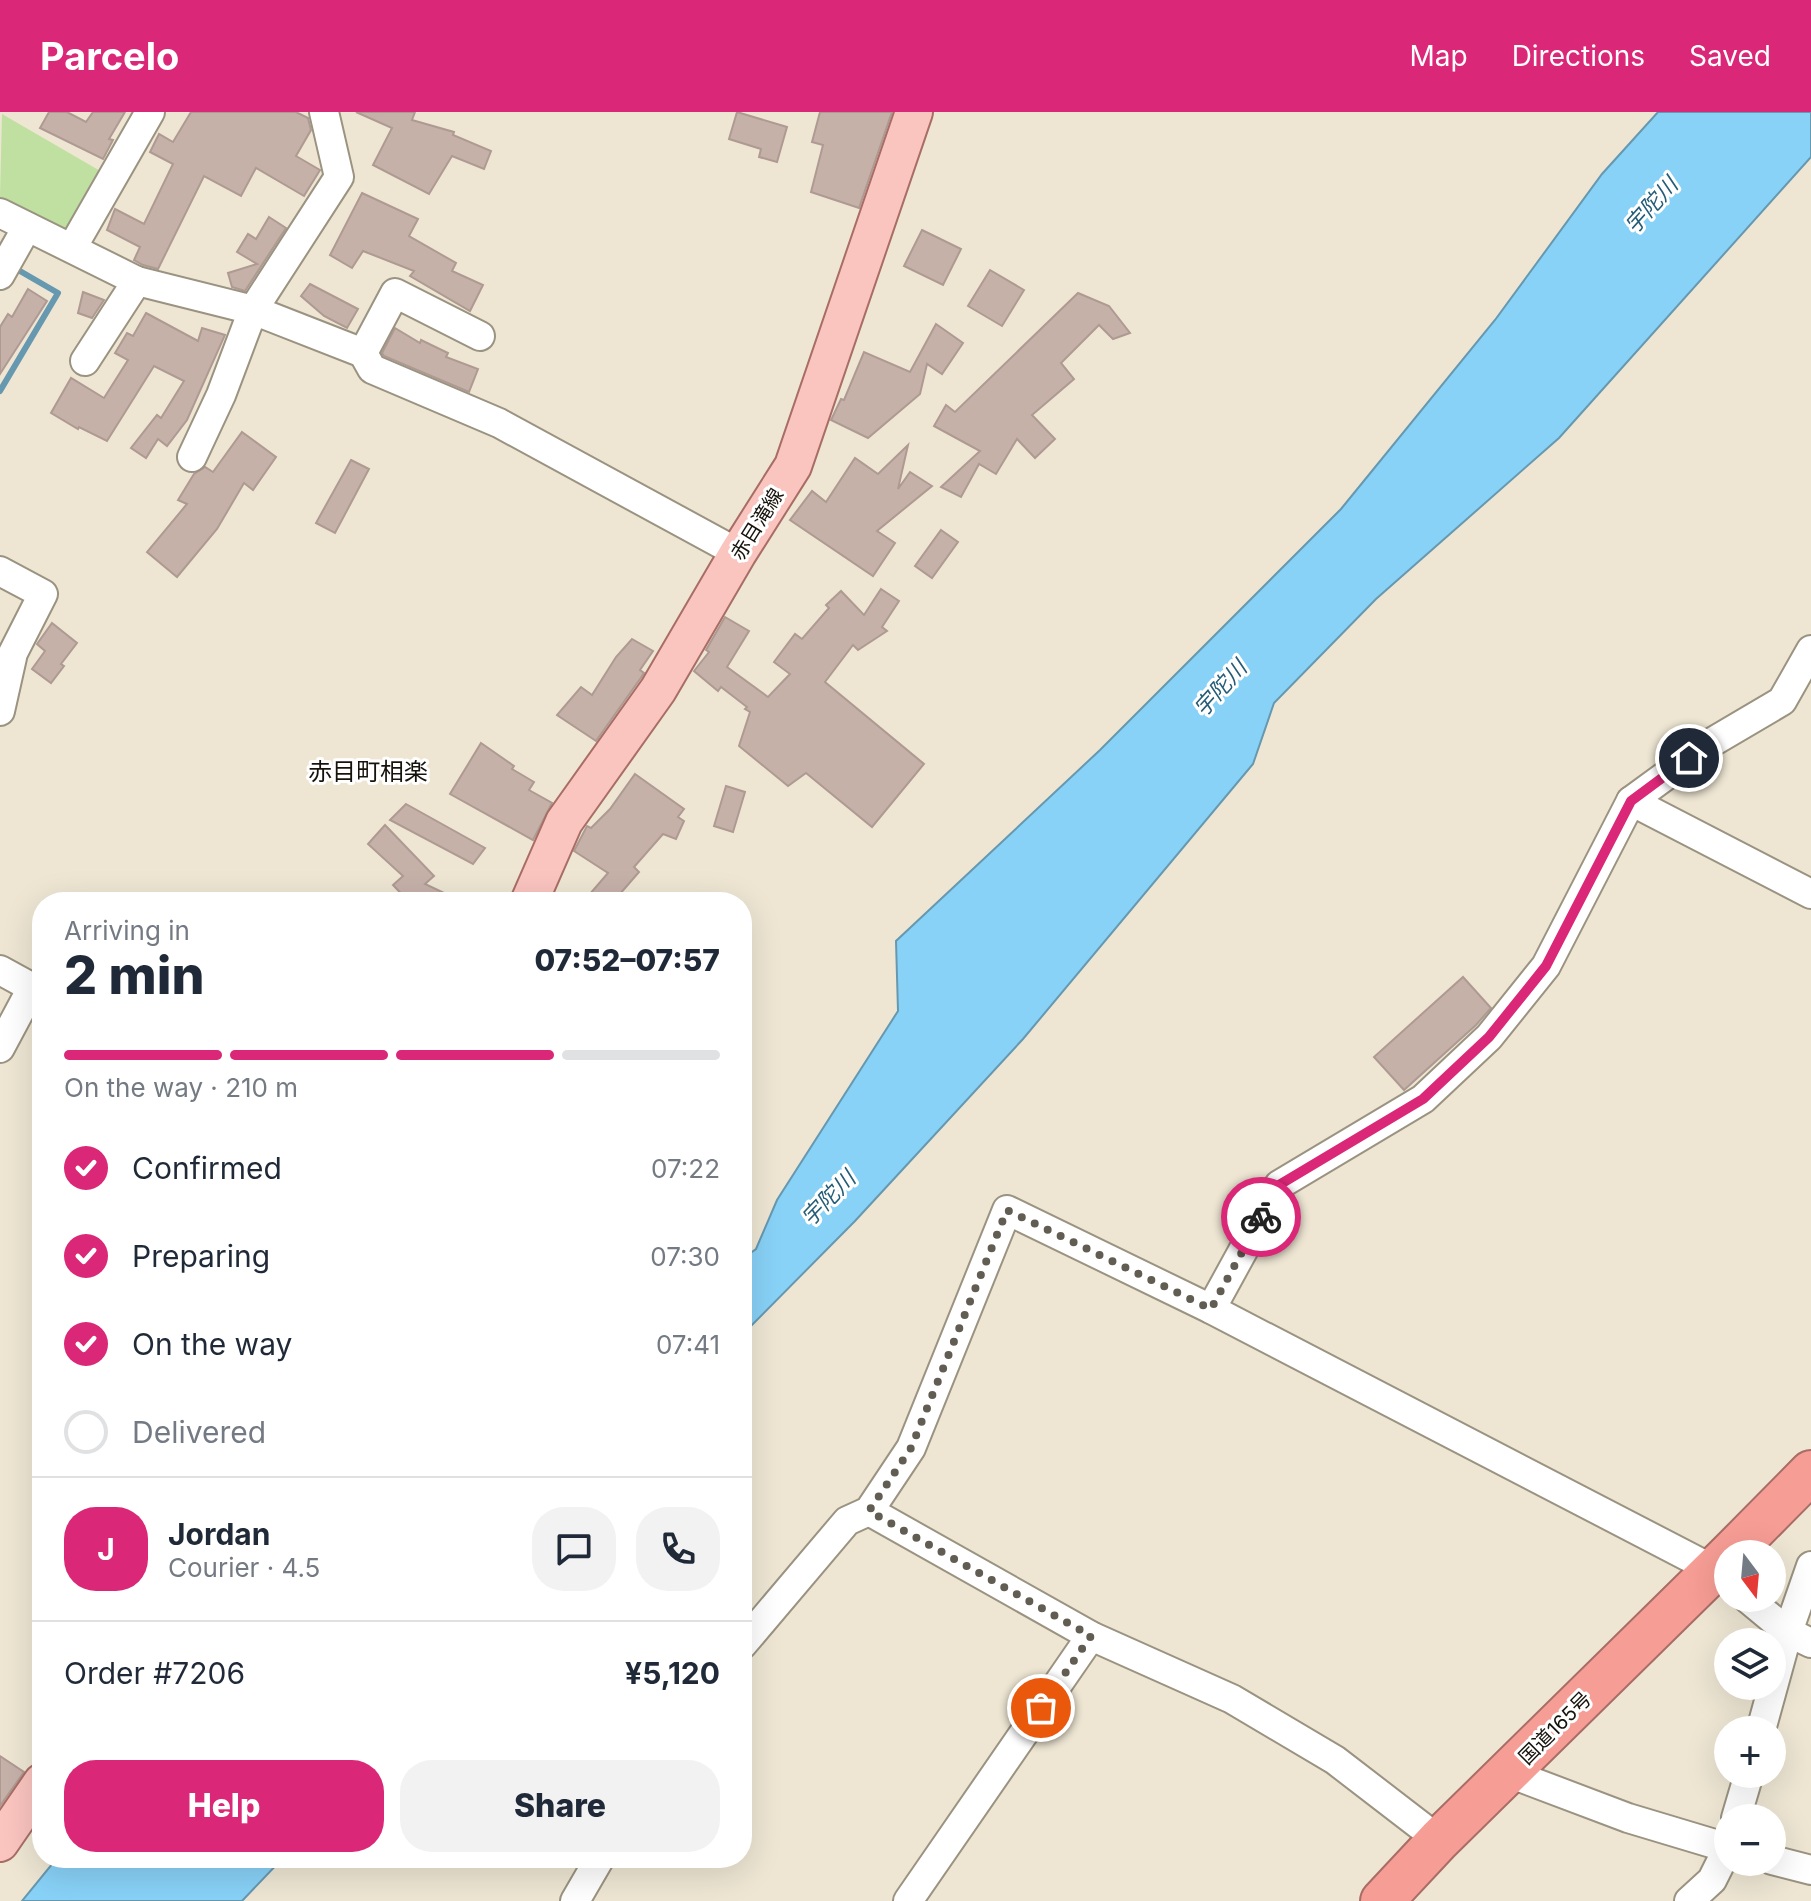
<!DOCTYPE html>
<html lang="en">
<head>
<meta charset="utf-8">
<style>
	:root { --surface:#fff; --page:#f2f2f3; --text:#1f2937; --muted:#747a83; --line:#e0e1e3; --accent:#db2777 }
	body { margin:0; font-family:Inter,"Noto Sans JP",sans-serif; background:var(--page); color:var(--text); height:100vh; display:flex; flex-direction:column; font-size:30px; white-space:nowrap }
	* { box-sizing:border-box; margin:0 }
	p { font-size:26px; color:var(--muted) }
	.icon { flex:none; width:44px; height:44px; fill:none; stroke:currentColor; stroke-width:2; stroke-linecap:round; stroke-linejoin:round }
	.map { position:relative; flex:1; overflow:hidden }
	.sheet { position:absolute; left:32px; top:780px; width:720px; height:976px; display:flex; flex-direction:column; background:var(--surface); border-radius:32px; box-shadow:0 8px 32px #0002 }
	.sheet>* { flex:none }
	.needle { width:52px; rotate:164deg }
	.fabs { position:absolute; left:1714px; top:1428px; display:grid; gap:16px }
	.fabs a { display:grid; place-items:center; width:72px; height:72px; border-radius:50%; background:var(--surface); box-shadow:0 8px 32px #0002; font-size:40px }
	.pin { position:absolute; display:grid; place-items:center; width:68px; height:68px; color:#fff; margin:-34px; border:4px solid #fff; border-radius:50%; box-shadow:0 2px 8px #0007 }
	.courier { position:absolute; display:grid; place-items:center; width:80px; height:80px; margin:-40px; border:6px solid #db2777; border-radius:50%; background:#fff; color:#222; box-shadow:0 2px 10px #0007 }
	.head em { font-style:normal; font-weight:800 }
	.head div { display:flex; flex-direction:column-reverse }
	.head { display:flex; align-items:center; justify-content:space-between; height:136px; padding:0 32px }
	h1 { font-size:52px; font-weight:800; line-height:60px }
	.bar { display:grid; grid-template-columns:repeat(4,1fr); gap:12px 8px; align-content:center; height:96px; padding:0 32px }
	.bar i { height:10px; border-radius:6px; background:var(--line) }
	.bar .active { background:var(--accent) }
	.bar p { grid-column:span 4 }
	.line { display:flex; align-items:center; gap:20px; padding:0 32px; border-top:2px solid var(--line) }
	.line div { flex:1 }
	.round { display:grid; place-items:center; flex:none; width:84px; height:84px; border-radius:32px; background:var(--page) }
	ol { padding:0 32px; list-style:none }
	li { display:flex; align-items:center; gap:24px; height:88px }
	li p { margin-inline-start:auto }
	li .icon { padding:8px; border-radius:50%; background:var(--accent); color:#fff; stroke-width:4 }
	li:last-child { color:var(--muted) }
	li i { width:44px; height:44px; border:4px solid var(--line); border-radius:50% }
	.primary-button { display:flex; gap:16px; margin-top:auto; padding:16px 32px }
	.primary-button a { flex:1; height:92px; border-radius:32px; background:var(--accent); color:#fff; font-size:32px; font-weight:800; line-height:92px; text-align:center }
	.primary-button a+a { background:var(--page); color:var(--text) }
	header { display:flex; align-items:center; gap:48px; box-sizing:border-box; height:112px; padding:0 40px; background:var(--accent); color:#fff }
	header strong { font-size:38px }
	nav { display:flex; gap:44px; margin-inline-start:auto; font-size:28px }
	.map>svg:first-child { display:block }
	.green { fill:#c0e0a1 }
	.water { fill:#88d1f7; stroke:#6698b0; stroke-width:2 }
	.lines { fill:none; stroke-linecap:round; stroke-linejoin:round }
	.stream { stroke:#6698b0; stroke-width:6 }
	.building { fill:#c6b1a9; stroke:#ae9a92; stroke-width:2 }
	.minor-casing { stroke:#9b9381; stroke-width:32 }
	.major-casing { stroke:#a86d65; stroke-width:40 }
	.highway-casing { stroke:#a86d65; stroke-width:46 }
	.minor { stroke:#fff; stroke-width:28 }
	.major { stroke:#fac4bf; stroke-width:36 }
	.highway { stroke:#f69d95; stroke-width:42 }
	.done { stroke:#625d52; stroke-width:8; stroke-dasharray:0 14.4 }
	.route { stroke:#db2777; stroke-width:10 }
	.labels { text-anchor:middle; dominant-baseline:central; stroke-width:6; stroke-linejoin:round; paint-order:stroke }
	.street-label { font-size:20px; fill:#16130c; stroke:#fff }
	.water-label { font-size:22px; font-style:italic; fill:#255c77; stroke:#fff }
	.quarter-label { font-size:24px; fill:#16130c; stroke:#fff }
</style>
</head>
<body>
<header>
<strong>Parcelo</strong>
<nav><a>Map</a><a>Directions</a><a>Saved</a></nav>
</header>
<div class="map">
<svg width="1811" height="1789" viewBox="0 0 1811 1789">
	<rect width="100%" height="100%" fill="#eee6d3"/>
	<!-- green -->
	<polygon class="green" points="2,2 102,60 69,121 0,85"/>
	<!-- water -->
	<g class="water">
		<polygon points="1658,0 1811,0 1811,45 1559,326 1376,487 1274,591 1253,652 1023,927 855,1109 742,1223 742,1147 756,1137 777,1088 898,899 896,829 1100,638 1341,397 1495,208 1602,62"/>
		<polygon points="57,1746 283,1746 242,1789 22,1789"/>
	</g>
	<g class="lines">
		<!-- stream -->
		<polyline class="stream" points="0,279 58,181 13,155"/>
	</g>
	<!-- building -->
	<g class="building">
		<polygon points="49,0 67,0 86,10 93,0 125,0 109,27 113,28 103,47 40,16"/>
		<polygon points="191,0 296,0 308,6 311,18 296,44 320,58 304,84 256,56 241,84 204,64 158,157 143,153 134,148 140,135 107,118 115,97 144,112 173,52 150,40 159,22 173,30"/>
		<polygon points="356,0 415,0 412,8 454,20 453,23 491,39 484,57 452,44 429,82 373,53 392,16"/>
		<polygon points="737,0 787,15 777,50 759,45 761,37 729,27"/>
		<polygon points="820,0 892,0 859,96 811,80 823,33 812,30"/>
		<polygon points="362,81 418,107 409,124 456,151 452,159 483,173 470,199 410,164 414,159 363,139 352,156 330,143"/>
		<polygon points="269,105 286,116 245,179 232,175 228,161 257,152 237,140 248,122 256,127"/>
		<polygon points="922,118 961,137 943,173 904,154"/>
		<polygon points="990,158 1024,178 1002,214 968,194"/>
		<polygon points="310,172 358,197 347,216 324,204 301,184"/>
		<polygon points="28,177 47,189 0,262 0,215 8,202 12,205"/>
		<polygon points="83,180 104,188 92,206 78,201"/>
		<polygon points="1078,181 1109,194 1130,221 1113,227 1099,213 1061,251 1074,267 1032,303 1055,327 1035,346 1017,327 996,362 979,352 961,385 941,375 980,339 934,314 946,293 955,300"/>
		<polygon points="146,201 198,229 202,216 225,223 187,308 167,334 158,327 146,346 131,336 157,303 161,306 184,269 154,254 107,329 79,315 78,317 51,301 71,266 104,286 128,248 115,241 127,221 133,224"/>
		<polygon points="936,212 963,231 942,262 927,252 920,282 868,326 831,308 841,287 844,288 864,240 910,260"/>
		<polygon points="395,216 420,231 421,228 448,241 446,245 478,257 469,280 384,244 382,241"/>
		<polygon points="242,320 276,345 253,378 244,371 217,417 177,465 147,440 187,392 178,388 194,362 205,355 213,360"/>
		<polygon points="908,333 898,377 910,360 932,374 877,419 895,431 873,464 790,408 812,379 826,390 855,346 878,362"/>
		<polygon points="351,348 369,357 335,421 316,411"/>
		<polygon points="941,418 958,430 932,466 915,454"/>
		<polygon points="881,477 899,489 882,515 887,519 858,538 853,533 825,570 924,652 872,715 806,661 788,674 739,634 750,600 745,597 747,595 721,575 718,579 694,559 709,540 706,538 725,505 749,519 727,555 768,585 790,562 774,550 795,522 802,527 829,496 826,493 841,479 864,503"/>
		<polygon points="52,511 77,531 61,552 64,554 51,571 32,557 45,539 37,532"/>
		<polygon points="632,527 653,539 640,558 644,561 640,567 596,629 557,603 581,575 592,583 616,545"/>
		<polygon points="481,631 514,654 512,657 534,670 529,678 552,691 533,728 450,682"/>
		<polygon points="635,662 684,697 678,705 684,709 676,727 663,722 634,755 639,760 613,790 583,790 608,761 574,739 587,714 591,716 610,697"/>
		<polygon points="726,674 745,680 733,720 714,714"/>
		<polygon points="406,692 485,736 473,752 390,708"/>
		<polygon points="385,713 434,764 425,772 463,790 409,790 393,773 403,764 368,732"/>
		<polygon points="1463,865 1491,896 1476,913 1404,978 1374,945"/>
		<polygon points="0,1644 24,1660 0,1694"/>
	</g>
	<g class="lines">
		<!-- minor casing -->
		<g class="minor-casing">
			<g id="minor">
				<polyline points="0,101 137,169 253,198 363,241 372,257 499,311 738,441"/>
				<polyline points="72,136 150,0"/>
				<polyline points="0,163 27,115"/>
				<polyline points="363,241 395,181 480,224"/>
				<polyline points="85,249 137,169"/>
				<polyline points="192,345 221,283 253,198 339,65 324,0"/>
				<polyline points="0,459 43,482 13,541 0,599"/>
				<polyline points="1631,689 1811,782"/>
				<polyline points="0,858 42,881"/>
				<polyline points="0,936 32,876"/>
				<polyline points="1211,1197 1279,1073 1423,987 1489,925 1546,854 1631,689 1709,632 1782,589 1811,538"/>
				<polyline points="869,1399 1091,1524 1232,1587 1335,1648 1439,1728"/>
				<polyline points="1747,1486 1788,1520 1811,1531"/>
				<polyline points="742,1533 847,1409 869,1399 911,1336 1007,1098 1211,1197 1714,1458 1725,1467"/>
				<polyline points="1761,1618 1788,1520 1811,1454"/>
				<polyline points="1509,1661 1628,1706 1728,1736"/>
				<polyline points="1736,1706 1749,1662"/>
				<polyline points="1772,1748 1811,1758"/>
				<polyline points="575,1789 600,1746"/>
				<polyline points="908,1789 1091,1524"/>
				<polyline points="1689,1789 1712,1768 1728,1736"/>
			</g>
		</g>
		<!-- major casing -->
		<g class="major-casing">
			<g id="major">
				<polyline points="529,790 564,710 658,578 738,441 793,354 914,0"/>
				<polyline points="0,1731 42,1670"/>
			</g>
		</g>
		<!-- highway casing -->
		<g class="highway-casing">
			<g id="highway">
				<polyline points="1730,1442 1811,1360"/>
				<polyline points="1382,1789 1439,1728 1728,1444"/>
			</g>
		</g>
		<!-- minor -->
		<use href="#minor" class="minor"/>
		<!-- major -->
		<use href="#major" class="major"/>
		<!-- highway -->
		<use href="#highway" class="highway"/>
	</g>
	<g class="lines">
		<!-- done -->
		<polyline class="done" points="1041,1596 1091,1524 869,1399 911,1336 1007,1098 1211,1197 1261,1105"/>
		<!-- route -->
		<polyline class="route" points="1261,1105 1279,1073 1423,987 1489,925 1546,854 1631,689 1689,646"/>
	</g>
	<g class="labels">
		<!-- street labels -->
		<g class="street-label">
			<text transform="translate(757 412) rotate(-58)">赤目滝線</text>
			<text transform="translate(1555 1616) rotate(-45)">国道165号</text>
		</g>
		<!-- water labels -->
		<g class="water-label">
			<text transform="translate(1651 93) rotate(-48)">宇陀川</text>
			<text transform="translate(1220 576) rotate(-48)">宇陀川</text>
			<text transform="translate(828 1086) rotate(-46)">宇陀川</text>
		</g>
		<!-- quarter labels -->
		<g class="quarter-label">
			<text x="368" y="659">赤目町相楽</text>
		</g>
	</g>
</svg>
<div class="fabs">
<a><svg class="needle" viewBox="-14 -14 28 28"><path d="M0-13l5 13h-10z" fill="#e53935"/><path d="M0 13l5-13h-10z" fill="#747a83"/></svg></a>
<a><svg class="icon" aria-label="layers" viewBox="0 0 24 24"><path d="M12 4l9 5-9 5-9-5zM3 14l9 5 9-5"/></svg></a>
<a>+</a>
<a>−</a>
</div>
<div class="pin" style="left:1041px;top:1596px;background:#ea580c"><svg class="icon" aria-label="bag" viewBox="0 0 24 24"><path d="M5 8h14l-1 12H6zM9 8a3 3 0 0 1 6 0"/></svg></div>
<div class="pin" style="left:1689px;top:646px;background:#1f2937"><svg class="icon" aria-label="home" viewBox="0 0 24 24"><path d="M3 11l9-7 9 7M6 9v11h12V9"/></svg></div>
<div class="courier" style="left:1261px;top:1105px"><svg class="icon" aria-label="bike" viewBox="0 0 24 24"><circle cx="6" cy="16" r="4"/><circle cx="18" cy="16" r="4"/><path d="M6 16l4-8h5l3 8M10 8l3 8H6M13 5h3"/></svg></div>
<section class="sheet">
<div class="head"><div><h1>2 min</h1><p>Arriving in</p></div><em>07:52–07:57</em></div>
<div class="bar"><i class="active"></i><i class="active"></i><i class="active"></i><i></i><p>On the way · 210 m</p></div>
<ol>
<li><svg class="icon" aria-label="check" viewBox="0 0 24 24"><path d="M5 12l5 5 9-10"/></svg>Confirmed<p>07:22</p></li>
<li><svg class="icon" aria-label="check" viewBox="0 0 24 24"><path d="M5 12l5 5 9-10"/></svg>Preparing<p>07:30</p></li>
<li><svg class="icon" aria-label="check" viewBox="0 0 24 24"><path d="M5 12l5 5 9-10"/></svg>On the way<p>07:41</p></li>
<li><i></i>Delivered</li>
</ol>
<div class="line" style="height:144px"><b class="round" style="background:var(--accent);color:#fff">J</b><div><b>Jordan</b><p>Courier · 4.5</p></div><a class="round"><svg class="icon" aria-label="chat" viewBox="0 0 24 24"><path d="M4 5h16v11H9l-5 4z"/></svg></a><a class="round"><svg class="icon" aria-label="phone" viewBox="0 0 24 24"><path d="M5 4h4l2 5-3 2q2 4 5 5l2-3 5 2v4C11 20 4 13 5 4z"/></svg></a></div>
<div class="line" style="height:104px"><div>Order #7206</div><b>¥5,120</b></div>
<div class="primary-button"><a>Help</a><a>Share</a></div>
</section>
</div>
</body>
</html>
